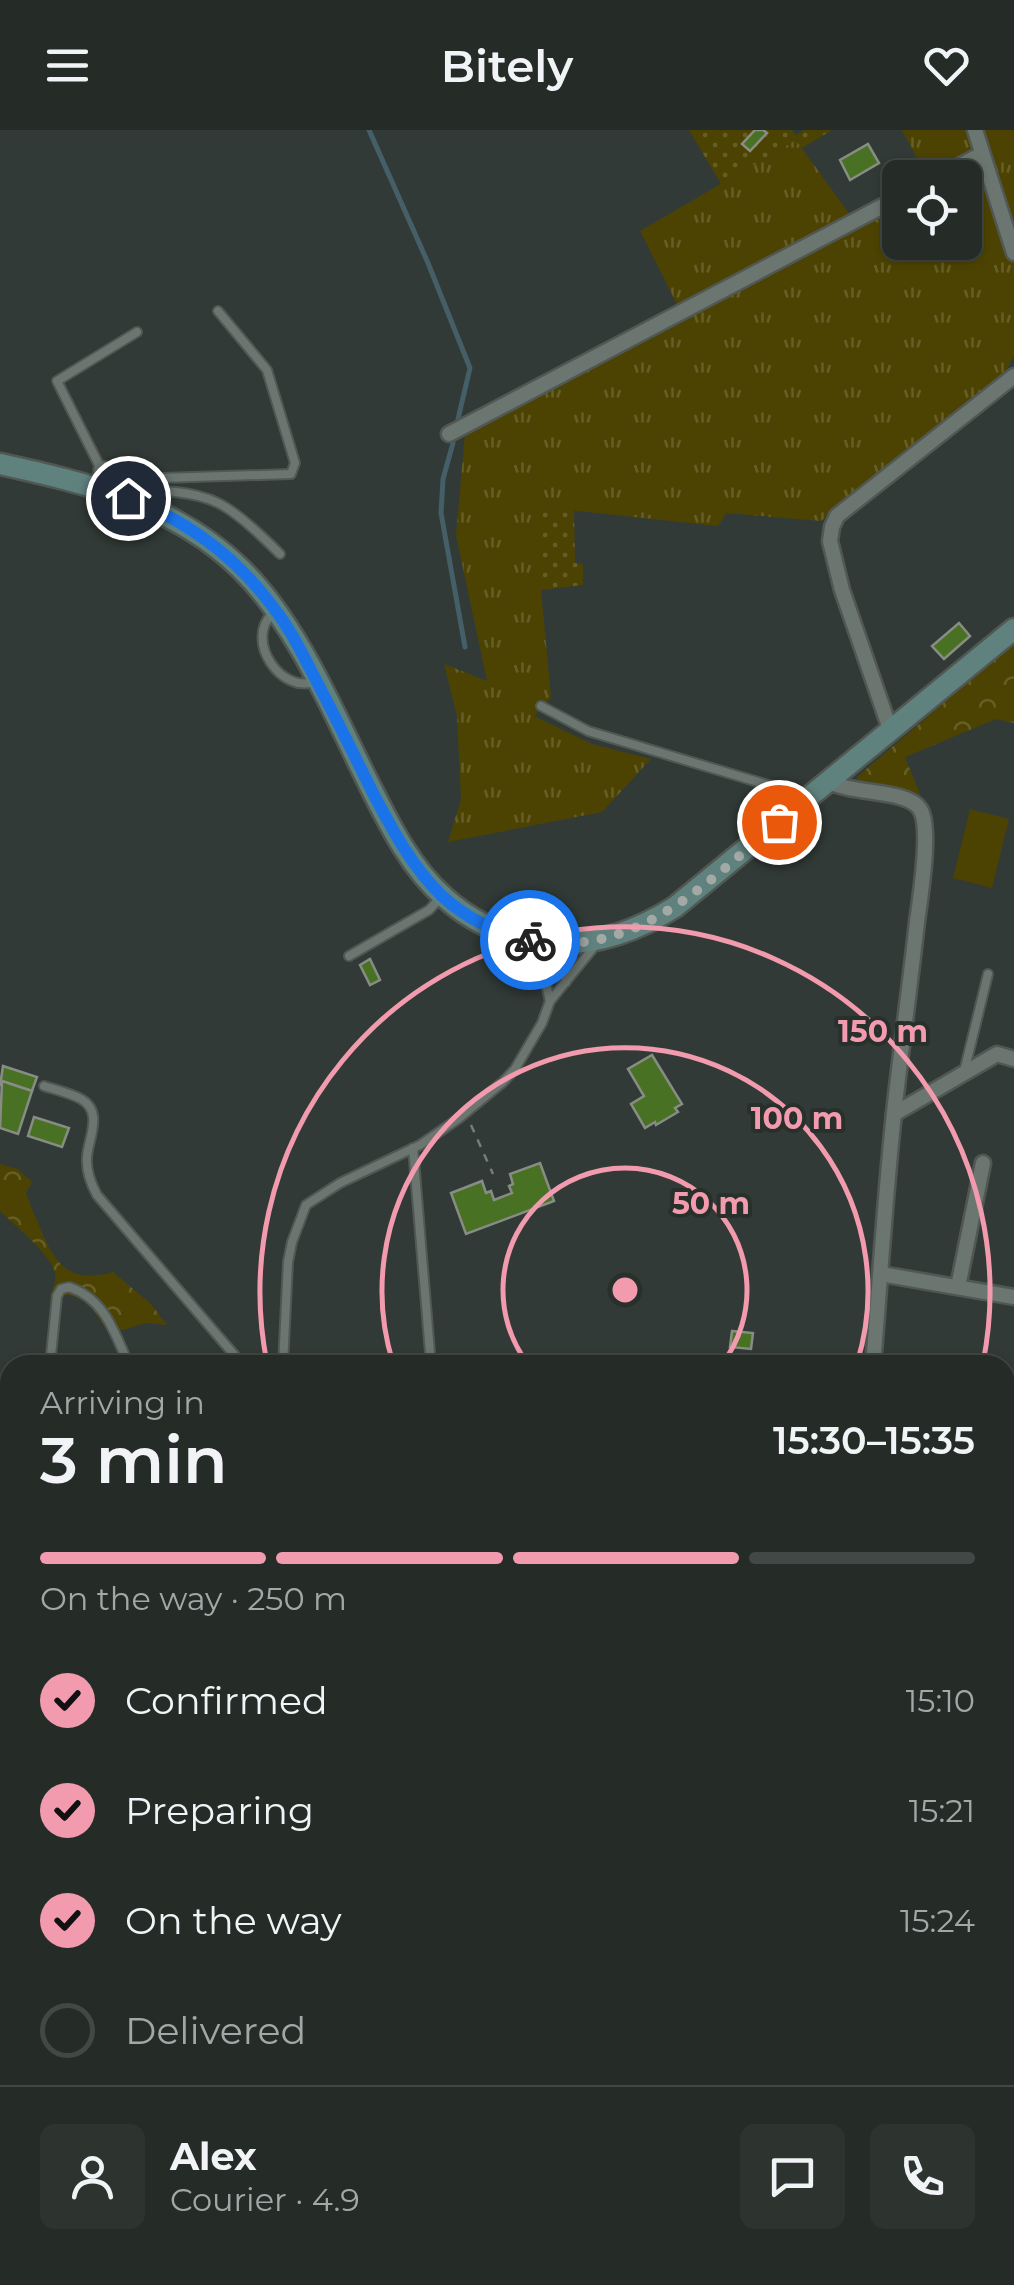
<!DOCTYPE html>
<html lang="en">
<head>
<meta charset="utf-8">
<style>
	:root { --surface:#252c28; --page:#2d3430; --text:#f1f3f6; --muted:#a3a7a8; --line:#424845; --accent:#f29aae }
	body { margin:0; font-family:Montserrat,sans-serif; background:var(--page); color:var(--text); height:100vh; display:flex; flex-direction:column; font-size:38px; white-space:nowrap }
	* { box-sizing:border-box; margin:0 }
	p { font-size:32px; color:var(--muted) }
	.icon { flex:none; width:55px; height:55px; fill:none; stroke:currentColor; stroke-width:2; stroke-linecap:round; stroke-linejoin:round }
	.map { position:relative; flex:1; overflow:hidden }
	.sheet { position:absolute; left:0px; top:1225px; width:1015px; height:930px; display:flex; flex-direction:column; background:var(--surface); border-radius:30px 30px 0 0; box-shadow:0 2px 8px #0004,0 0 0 2px var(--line) }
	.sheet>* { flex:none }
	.controls { position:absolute; left:882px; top:30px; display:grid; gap:20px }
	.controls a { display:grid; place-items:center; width:100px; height:100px; border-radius:15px; background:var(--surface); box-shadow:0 2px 8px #0004,0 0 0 2px var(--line); font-size:50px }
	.pin { position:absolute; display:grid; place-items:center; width:85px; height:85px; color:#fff; margin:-42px; border:5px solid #fff; border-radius:50%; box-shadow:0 2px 10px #0007 }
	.courier { position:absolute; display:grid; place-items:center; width:100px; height:100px; margin:-50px; border:8px solid #1a73e8; border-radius:50%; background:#fff; color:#222; box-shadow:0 2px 12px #0007 }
	.head em { font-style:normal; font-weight:600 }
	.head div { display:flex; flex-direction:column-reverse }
	.head { display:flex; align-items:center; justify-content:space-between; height:170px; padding:0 40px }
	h1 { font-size:65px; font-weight:600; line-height:75px }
	.bar { display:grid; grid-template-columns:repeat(4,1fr); gap:15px 10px; align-content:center; height:120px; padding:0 40px }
	.bar i { height:12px; border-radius:8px; background:var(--line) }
	.bar .selected { background:var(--accent) }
	.bar p { grid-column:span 4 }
	.line { display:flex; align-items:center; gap:25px; padding:0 40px; border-top:2px solid var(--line) }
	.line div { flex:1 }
	.round { display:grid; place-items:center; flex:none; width:105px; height:105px; border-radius:15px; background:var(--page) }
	ol { padding:0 40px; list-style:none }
	li { display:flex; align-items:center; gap:30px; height:110px }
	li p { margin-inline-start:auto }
	li .icon { padding:10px; border-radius:50%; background:var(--accent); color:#111; stroke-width:4 }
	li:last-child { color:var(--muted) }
	li i { width:55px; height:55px; border:5px solid var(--line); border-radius:50% }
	header { display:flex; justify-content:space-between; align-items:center; height:130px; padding:0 40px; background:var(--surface); font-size:45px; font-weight:600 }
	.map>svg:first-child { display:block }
	.grass { fill:url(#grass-tufts) }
	.forest { fill:url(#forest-crowns) }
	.park { fill:#4c4302 }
	.garden { fill:url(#garden-dots) }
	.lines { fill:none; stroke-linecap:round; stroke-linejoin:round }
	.stream { stroke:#455f68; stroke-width:5 }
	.building { fill:#497123; stroke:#878d84; stroke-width:2.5 }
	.lane-casing { stroke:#515854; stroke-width:12 }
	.street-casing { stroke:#515854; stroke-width:19 }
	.secondary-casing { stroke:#515854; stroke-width:25 }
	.path { stroke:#757d79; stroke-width:2.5; stroke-dasharray:8 8; stroke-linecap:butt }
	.lane { stroke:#6c7671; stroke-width:8 }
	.street { stroke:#6c7671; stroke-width:14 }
	.secondary { stroke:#60827e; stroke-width:20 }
	.done { stroke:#a3aaa6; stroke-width:10; stroke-dasharray:0 18 }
	.route { stroke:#1a73e8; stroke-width:12 }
	.ring { fill:none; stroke:#f29aae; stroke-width:5 }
	.centre { fill:#f29aae; stroke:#28302c; stroke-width:5 }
	.ring-label { font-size:30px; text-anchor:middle; font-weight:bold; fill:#f29aae; stroke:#28302c; stroke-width:8; stroke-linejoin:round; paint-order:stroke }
</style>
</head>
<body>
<header><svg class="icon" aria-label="menu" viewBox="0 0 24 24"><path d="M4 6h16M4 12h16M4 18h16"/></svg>Bitely<svg class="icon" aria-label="heart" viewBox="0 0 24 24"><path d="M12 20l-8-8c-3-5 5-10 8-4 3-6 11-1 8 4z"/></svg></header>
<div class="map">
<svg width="1014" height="2155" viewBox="0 0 1014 2155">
	<defs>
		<pattern id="grass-tufts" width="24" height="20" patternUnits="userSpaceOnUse" patternTransform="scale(2.5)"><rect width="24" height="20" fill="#4c4302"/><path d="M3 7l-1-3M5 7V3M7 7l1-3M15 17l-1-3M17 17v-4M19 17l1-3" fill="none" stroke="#665e27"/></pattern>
		<pattern id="forest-crowns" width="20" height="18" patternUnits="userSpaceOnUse" patternTransform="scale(2.5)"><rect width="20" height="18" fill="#4c4302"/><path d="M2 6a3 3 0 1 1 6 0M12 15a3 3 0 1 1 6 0" fill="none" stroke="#665e27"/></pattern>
		<pattern id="garden-dots" width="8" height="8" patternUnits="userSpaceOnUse" patternTransform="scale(2.5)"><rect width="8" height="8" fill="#4c4302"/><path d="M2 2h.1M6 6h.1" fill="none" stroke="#665e27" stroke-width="1.8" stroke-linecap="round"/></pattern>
	</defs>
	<rect width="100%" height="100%" fill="#313a36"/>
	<!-- grass -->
	<g class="grass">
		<polygon points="902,0 967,0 974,22 980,0 1014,0 1014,226 1005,242 821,391 726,383 718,396 541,377 541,460 551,567 534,586 592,614 651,629 602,682 448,712 461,669 457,586 444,534 487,551 456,405 465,304 685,190 640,101 796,10 850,85 900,59 900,112 965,112 965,48 923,47 926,45"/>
		<polygon points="1005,2046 1014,2046 1014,2155 682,2155 688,2145 1005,2145"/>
	</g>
	<!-- forest -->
	<g class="forest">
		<polygon points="1014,513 1014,593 996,589 905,627 920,664 860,656 857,647"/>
		<path d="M0,1034L18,1039L32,1052L26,1063C30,1076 36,1087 41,1100C56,1137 72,1154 113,1142L151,1174L167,1195L145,1193L110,1204C93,1180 83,1158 50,1167C52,1160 57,1150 55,1143C51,1124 14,1095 0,1081Z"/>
		<polygon points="10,1368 10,1498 0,1497 0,1371"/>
	</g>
	<!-- park -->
	<polygon class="park" points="970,679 1009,689 992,758 953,748"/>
	<!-- garden -->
	<g class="garden">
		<polygon points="689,0 792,0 796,5 804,0 832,0 802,18 796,10 721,54"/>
		<polygon points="540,376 574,380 575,433 583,434 583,455 541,460"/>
	</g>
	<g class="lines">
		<!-- stream -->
		<g class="stream">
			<polyline points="369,0 428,133 470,238 458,289"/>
			<polyline points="453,313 443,349 441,383 465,517"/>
		</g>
	</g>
	<!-- building -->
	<g class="building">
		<polygon points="755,0 763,0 767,3 750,21 742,14"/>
		<polygon points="868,14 879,33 850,50 840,30"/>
		<polygon points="959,493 970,506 944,529 932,516"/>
		<polygon points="370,829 380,850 370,855 360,835"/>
		<polygon points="652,925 682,974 675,978 678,982 656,995 655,992 645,998 631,974 644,966 628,939"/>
		<polygon points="3,936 37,947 32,961 2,951 0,956"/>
		<polygon points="2,951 32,961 18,1004 0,998"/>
		<polygon points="34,987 69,998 62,1017 28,1006"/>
		<polygon points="540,1033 554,1071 466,1104 451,1063 482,1051 486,1063 491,1061 494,1070 512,1063 509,1056 513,1054 510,1044"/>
		<polygon points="732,1201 753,1203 751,1219 730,1217"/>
	</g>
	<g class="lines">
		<!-- lane casing -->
		<g class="lane-casing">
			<g id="lane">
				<polyline points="99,335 161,348 291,344 295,333 267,240 218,181"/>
				<polyline points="96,357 99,335 57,251 137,202"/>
				<path d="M133,366C153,356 198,363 218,373C237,382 264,408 280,424"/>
				<path d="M273,483C243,511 283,566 316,551"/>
				<polyline points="541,576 588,601 805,666"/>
				<polyline points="527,816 544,846 550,871"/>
				<polyline points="349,826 429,780 442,766"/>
				<polyline points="544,846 544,835 557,814 566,830 566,852"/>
				<polyline points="964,942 988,844"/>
				<path d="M44,956C56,960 70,963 81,969C104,982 88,1009 87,1027C86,1040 91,1054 97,1065L243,1235"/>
				<polyline points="413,1018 431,1235"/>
				<path d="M50,1235L57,1166L61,1159L69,1157C105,1169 114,1202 129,1235"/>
				<polyline points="283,1235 288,1132 292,1112 306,1075 340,1053 420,1015 458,989 503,952 515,939 542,893 550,871 594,817"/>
				<polyline points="1005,1754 1014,1756"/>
				<polyline points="1005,1864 1014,1864"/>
				<polyline points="1005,1955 1014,1952"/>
			</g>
		</g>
		<!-- street casing -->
		<g class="street-casing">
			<g id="street">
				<polyline points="975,0 1014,123"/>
				<polyline points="937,48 982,24"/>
				<polyline points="449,304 900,67"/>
				<polyline points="890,599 842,460 830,411 832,397 837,386 1014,246"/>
				<path d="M828,651C853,665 907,659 920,679C932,697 920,769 917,792C910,856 901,919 894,983C885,1067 880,1151 873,1235"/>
				<polyline points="894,984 997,924 1014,929"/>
				<polyline points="881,1144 1014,1167"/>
				<polyline points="958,1157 983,1033"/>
				<polyline points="1005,1433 1011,1434"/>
				<polyline points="0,1503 10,1504"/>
				<polyline points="1005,1576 1014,1580"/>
			</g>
		</g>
		<!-- secondary casing -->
		<g class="secondary-casing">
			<path id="secondary" d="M0,334C87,353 175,374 241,439C299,496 335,587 372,660C391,698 412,739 444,767C468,789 500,805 531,811C583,820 632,804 675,777L1014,499"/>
		</g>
		<!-- path -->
		<g class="path">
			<polyline points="471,995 493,1044"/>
			<polyline points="1005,2017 1014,2016"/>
			<polyline points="1005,2140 1014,2114"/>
			<polyline points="552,2145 560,2155"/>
			<polyline points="230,2155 236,2145"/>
			<polyline points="655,2155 665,2145"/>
			<polyline points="765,2155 773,2145"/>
			<polyline points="1000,2155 1003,2145"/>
		</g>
		<!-- lane -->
		<use href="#lane" class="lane"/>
		<!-- street -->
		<use href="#street" class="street"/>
		<!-- secondary -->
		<use href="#secondary" class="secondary"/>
	</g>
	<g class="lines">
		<!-- done -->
		<path class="done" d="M530,810C635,830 706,753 779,692"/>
		<!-- route -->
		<path class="route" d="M128,368C186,390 236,427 273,477C292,501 305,529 319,556C338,592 356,629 374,665C393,701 413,738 442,766C466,788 499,805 530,810"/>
	</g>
	<!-- distance rings -->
	<g class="ring">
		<path d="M528 1234A122 122 0 1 1 722 1234"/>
		<path d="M393 1233A243 243 0 1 1 857 1233"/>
		<path d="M267 1233A365 365 0 1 1 983 1233"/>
	</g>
	<circle cx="625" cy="1160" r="15" class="centre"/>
	<g class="ring-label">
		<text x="883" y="912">150 m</text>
		<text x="797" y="999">100 m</text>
		<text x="711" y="1084">50 m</text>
	</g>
</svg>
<div class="controls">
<a><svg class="icon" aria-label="locate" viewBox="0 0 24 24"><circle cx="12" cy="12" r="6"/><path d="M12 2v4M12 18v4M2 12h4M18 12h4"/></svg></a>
</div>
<div class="pin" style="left:779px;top:692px;background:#ea580c"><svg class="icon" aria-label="bag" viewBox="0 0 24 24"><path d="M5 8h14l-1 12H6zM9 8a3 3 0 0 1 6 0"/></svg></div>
<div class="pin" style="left:128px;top:368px;background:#1f2937"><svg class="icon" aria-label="home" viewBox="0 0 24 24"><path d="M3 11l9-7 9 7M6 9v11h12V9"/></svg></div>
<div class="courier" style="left:530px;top:810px"><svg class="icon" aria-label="bike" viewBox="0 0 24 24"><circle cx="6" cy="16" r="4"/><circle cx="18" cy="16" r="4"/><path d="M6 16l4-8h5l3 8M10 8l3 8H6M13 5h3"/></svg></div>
<section class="sheet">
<div class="head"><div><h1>3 min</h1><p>Arriving in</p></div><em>15:30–15:35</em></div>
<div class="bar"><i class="selected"></i><i class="selected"></i><i class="selected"></i><i></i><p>On the way · 250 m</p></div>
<ol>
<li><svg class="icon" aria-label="check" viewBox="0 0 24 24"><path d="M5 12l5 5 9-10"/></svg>Confirmed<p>15:10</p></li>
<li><svg class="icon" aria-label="check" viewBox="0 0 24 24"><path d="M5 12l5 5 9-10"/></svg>Preparing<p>15:21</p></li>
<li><svg class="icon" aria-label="check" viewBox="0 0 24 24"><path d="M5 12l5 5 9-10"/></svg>On the way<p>15:24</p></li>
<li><i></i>Delivered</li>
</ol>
<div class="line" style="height:180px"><a class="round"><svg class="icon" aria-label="person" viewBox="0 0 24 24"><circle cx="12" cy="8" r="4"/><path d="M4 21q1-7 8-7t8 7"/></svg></a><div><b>Alex</b><p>Courier · 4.9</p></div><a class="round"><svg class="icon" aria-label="chat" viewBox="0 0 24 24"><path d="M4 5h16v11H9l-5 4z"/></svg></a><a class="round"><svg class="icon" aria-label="phone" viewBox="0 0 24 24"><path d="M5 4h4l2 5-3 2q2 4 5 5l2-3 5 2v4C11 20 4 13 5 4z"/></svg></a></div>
</section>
</div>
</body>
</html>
